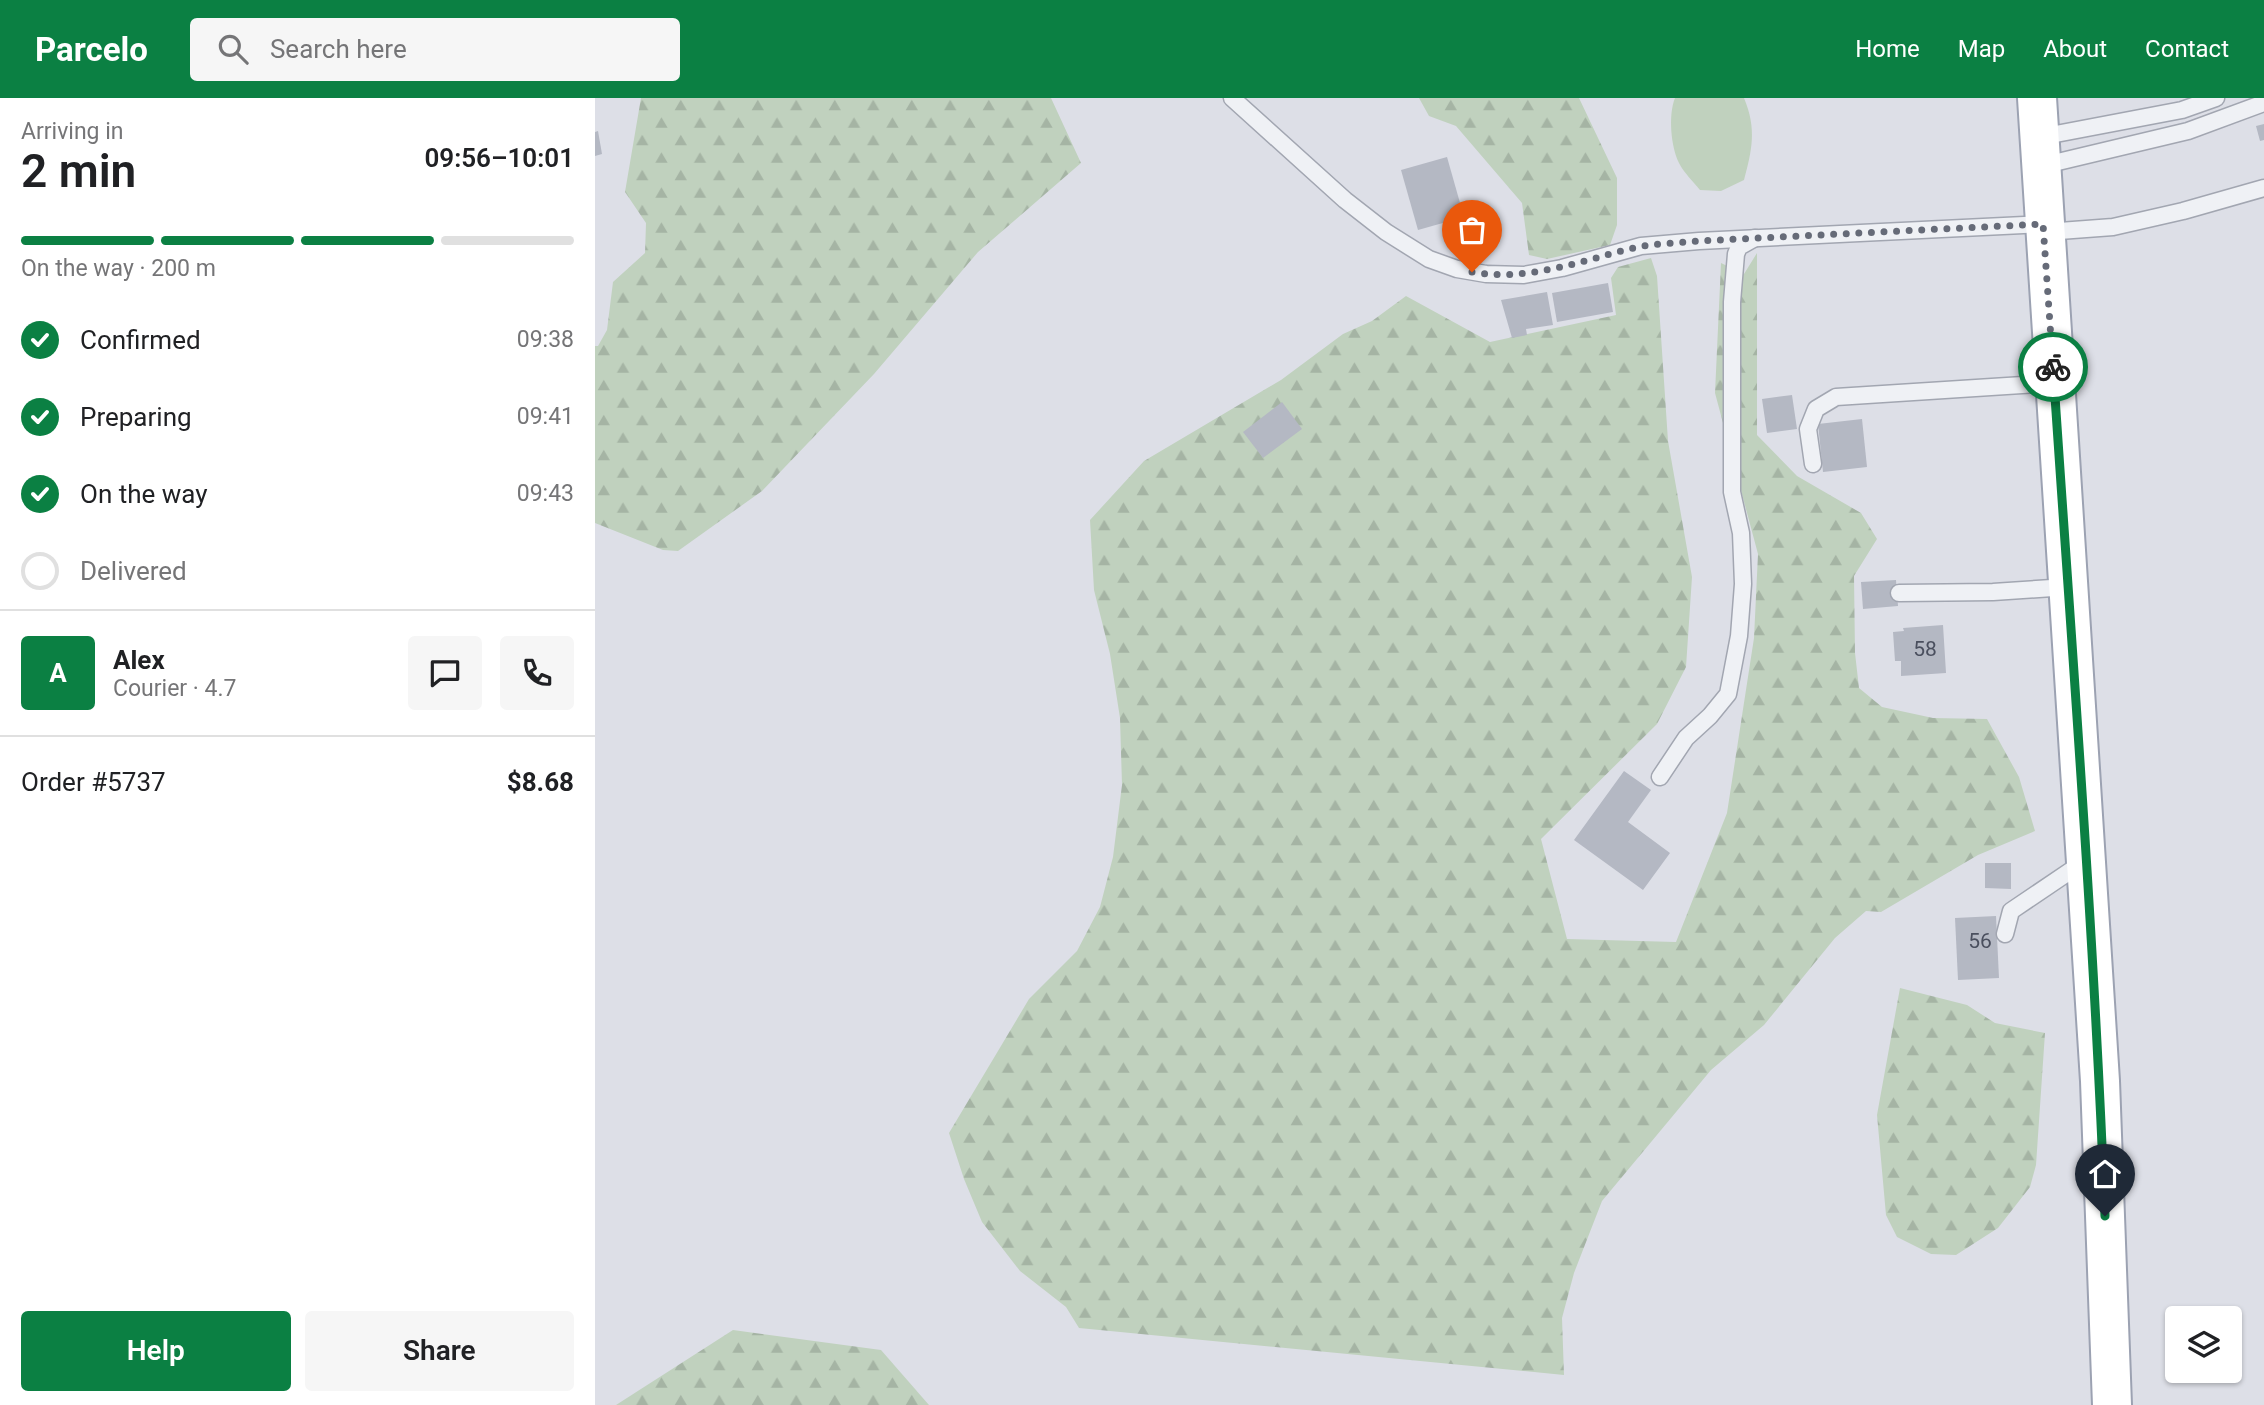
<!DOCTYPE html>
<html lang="en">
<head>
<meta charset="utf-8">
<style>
	:root { --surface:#fff; --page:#f6f6f6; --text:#202124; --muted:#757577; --line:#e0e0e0; --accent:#0b8043 }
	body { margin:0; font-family:Roboto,sans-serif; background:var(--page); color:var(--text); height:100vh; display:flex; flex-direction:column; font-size:26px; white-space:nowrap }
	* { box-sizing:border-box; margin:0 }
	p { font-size:23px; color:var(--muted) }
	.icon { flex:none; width:38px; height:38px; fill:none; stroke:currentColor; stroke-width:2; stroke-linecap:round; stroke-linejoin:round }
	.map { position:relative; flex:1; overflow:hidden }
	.sheet { display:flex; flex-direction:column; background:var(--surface); width:595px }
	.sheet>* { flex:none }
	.tools { position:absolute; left:1570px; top:1208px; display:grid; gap:14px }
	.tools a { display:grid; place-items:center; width:77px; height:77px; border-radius:7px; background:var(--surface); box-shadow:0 2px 5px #0004; font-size:35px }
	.pin { position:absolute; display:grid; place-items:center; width:60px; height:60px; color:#fff; margin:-72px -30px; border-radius:50% 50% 50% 0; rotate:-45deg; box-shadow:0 0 7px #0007 }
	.pin .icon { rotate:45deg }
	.courier { position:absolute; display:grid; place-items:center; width:70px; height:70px; margin:-35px; border:5px solid #0b8043; border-radius:50%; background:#fff; color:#222; box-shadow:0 2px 9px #0007 }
	.overview em { font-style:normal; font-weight:600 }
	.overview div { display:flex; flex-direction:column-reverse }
	.overview { display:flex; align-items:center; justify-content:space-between; height:119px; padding:0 21px }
	h1 { font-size:46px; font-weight:600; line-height:52px }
	.bar { display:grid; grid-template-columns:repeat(4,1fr); gap:10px 7px; align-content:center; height:84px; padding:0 21px }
	.bar i { height:9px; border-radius:5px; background:var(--line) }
	.bar .current { background:var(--accent) }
	.bar p { grid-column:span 4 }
	.line { display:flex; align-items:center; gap:18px; padding:0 21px; border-top:2px solid var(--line) }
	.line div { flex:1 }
	.round { display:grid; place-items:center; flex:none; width:74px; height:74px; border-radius:7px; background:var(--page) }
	ol { padding:0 21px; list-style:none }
	li { display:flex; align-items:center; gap:21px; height:77px }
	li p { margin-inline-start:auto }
	li .icon { padding:7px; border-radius:50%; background:var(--accent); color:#fff; stroke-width:4 }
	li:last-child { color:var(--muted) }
	li i { width:38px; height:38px; border:4px solid var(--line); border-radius:50% }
	.button { display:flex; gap:14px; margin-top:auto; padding:14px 21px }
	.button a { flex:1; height:80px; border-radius:7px; background:var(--accent); color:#fff; font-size:28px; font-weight:600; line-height:80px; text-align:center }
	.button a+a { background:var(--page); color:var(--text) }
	header { display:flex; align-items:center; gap:42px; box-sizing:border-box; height:98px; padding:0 35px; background:var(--accent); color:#fff }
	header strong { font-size:33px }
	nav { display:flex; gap:38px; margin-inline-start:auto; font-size:24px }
	.search { width:490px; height:63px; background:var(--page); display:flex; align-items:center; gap:18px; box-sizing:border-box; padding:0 24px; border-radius:7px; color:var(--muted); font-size:26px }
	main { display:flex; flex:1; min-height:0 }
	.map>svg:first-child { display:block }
	.grass { fill:#c0d1be }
	.forest { fill:url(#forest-firs) }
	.building { fill:#b4b8c3 }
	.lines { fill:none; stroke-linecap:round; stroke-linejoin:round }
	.lane-casing { stroke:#a2a6b1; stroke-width:19 }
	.primary-casing { stroke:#9ca2b2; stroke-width:42 }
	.lane { stroke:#eff1f5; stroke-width:16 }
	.primary { stroke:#fff; stroke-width:38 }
	.done { stroke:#666b78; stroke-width:7; stroke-dasharray:0 12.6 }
	.route { stroke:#0b8043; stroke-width:9 }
	.labels { text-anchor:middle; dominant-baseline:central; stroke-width:7; stroke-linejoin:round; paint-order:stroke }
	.number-label { font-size:21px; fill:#4a4f5e }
</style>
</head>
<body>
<header>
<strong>Parcelo</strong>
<div class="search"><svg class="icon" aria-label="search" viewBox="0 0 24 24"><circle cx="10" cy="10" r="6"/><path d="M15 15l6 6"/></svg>Search here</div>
<nav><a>Home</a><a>Map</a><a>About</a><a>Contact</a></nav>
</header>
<main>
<section class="sheet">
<div class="overview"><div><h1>2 min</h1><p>Arriving in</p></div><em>09:56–10:01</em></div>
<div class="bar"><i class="current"></i><i class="current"></i><i class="current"></i><i></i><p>On the way · 200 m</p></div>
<ol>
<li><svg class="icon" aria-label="check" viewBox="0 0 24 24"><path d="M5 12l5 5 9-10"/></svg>Confirmed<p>09:38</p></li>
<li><svg class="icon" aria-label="check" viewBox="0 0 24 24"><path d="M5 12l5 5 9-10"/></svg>Preparing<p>09:41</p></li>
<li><svg class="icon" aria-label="check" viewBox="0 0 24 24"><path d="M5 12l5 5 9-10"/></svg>On the way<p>09:43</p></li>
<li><i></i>Delivered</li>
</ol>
<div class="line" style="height:126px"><b class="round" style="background:var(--accent);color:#fff">A</b><div><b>Alex</b><p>Courier · 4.7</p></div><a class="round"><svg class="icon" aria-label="chat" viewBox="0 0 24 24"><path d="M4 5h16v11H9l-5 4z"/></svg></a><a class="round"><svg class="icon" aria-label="phone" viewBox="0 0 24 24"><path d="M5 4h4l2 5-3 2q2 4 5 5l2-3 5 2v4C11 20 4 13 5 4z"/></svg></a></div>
<div class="line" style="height:91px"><div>Order #5737</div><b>$8.68</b></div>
<div class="button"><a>Help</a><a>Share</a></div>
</section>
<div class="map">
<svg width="1669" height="1307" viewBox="0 0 1669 1307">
	<defs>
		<pattern id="forest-firs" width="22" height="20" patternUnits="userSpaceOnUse" patternTransform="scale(1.75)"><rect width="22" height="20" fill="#c0d1be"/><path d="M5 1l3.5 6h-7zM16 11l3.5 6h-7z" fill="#a5b4a4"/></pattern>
	</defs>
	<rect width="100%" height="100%" fill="#dddfe7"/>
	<!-- grass -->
	<path class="grass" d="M1080,0H1149C1162,31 1157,52 1149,82L1126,93L1105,92C1098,83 1089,75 1084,65C1076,49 1073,17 1080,0Z"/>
	<!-- forest -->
	<g class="forest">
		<polygon points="46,0 456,0 486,65 383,154 279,276 167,393 83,453 68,452 0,425 0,248 3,248 12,232 18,184 50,155 51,125 30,94"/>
		<polygon points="824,0 984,0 1022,80 1022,127 1015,147 952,161 934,157 927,105 861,28 834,18"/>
		<polygon points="1162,155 1162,337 1202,378 1266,415 1282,441 1259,478 1260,555 1264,590 1287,609 1338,620 1392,621 1424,679 1440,733 1383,757 1286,814 1271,813 1240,840 1169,927 1116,972 1007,1103 979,1175 967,1220 969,1277 484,1230 471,1209 425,1173 387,1124 369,1081 354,1035 434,901 482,853 505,809 518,759 527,687 525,620 515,556 499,492 495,422 549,363 686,282 748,236 777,223 811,198 895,244 1021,217 1016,180 1023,169 1056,160 1062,178 1073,343 1097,479 1091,569 1062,626 946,741 972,841 1081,844 1132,715 1159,540 1163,456 1120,295 1126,165 1149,176"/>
		<polygon points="1305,890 1372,907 1400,925 1450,935 1441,1067 1435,1089 1403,1130 1361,1157 1336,1156 1302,1139 1291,1117 1282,1017"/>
		<polygon points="138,1232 286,1252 334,1307 21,1307"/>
	</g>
	<!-- building -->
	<g class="building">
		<polygon points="1669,26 1669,42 1665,43 1661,28"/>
		<polygon points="3,33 7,56 0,58 0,34"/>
		<polygon points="852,59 869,119 823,132 806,72"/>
		<polygon points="1013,185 1018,214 962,224 957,195"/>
		<polygon points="952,194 958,227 931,231 932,237 917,240 906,202"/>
		<polygon points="1197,297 1202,331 1172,335 1167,301"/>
		<polygon points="687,304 707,331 668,360 648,334"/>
		<polygon points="1267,321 1272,369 1228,374 1223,326"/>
		<polygon points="1301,482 1303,508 1268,511 1266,484"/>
		<polygon points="1348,527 1351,575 1306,578 1306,563 1300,563 1298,534 1309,533 1308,530"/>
		<polygon points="1029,673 1056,692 1033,724 1075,755 1048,792 979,742"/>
		<polygon points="1390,765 1416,765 1416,791 1390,790"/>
		<polygon points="1401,818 1404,880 1363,882 1360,820"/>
	</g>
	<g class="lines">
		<!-- lane casing -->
		<g class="lane-casing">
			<g id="lane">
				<polyline points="637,0 750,102 791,134 834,161 862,171 891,176 929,177 967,170 1046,148 1104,143 1448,126"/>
				<polyline points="1445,39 1587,12 1621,0"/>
				<polyline points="1446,68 1593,33 1669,5"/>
				<polyline points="1451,134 1518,129 1588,113 1669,90"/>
				<polyline points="1218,366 1213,331 1221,311 1241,299 1459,285"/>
				<polyline points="1304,495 1398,494 1472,489"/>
				<polyline points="1065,679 1091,640 1115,618 1133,596 1144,538 1148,486 1146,435 1137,394 1137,204 1141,156 1144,149 1160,140"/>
				<polyline points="1410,836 1416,813 1490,763"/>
			</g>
		</g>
		<!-- primary casing -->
		<g class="primary-casing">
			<polyline id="primary" points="1442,0 1505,983 1517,1307"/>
		</g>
		<!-- lane -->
		<use href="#lane" class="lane"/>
		<!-- primary -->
		<use href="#primary" class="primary"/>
	</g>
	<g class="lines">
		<!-- done -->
		<path class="done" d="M877,174C935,184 987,162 1043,149C1063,145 1084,145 1104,143L1448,126L1458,269"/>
		<!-- route -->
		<path class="route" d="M1458,269C1477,552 1499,835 1510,1118"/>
	</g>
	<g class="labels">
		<!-- number labels -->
		<g class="number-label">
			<text x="1330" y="551">58</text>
			<text x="1385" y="843">56</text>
		</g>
	</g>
</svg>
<div class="tools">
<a><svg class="icon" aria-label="layers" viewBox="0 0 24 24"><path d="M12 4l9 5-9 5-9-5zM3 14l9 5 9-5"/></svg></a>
</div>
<div class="pin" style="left:877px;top:174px;background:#ea580c"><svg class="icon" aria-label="bag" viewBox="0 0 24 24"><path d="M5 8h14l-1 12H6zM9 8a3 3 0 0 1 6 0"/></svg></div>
<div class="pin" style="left:1510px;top:1118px;background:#1f2937"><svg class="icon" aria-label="home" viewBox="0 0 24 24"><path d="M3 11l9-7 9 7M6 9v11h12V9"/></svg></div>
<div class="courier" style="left:1458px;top:269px"><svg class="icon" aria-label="bike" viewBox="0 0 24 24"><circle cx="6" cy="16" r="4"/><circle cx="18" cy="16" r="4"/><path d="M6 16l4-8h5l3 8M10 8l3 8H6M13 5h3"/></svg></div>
</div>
</main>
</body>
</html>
